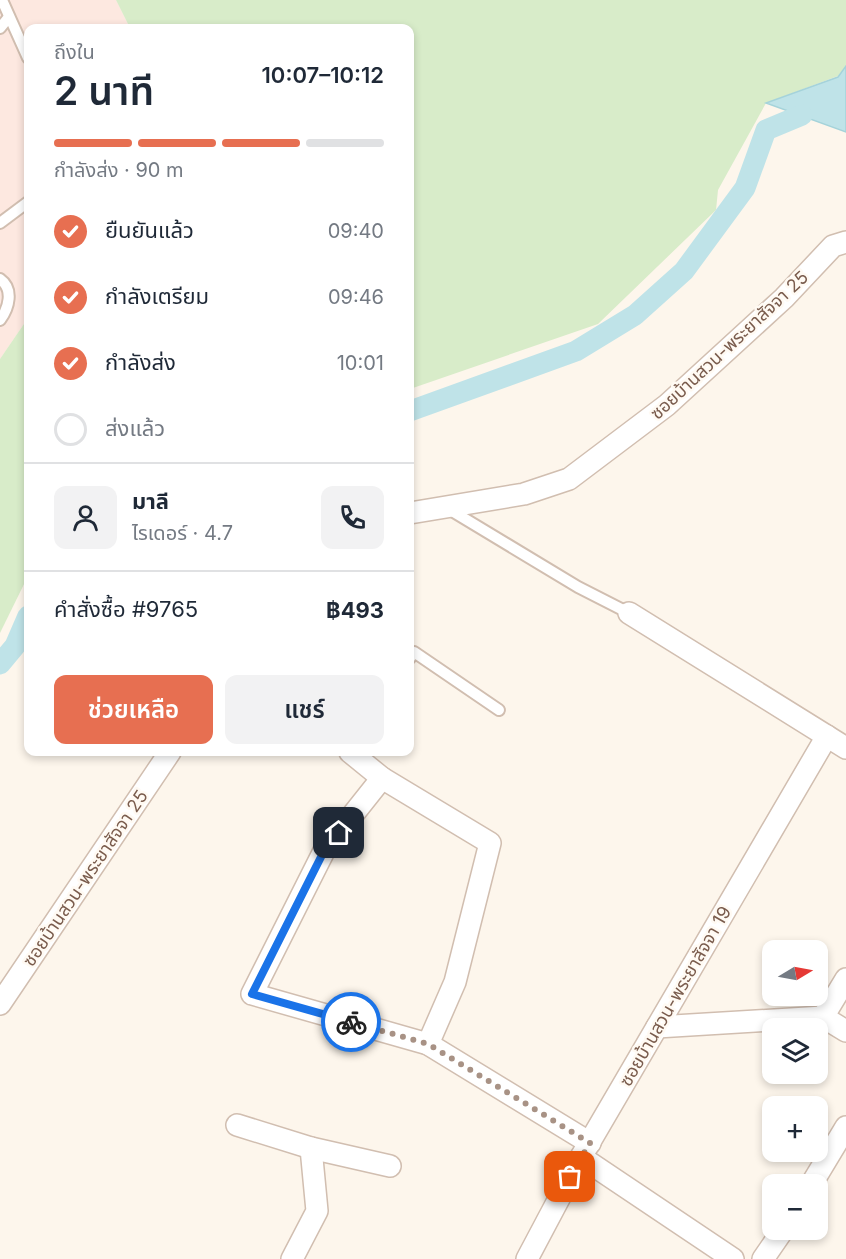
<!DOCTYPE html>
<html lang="th">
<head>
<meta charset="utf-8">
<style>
	:root { --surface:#fff; --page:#f2f2f3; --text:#1f2937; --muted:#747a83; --line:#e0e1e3; --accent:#e76f51 }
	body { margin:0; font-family:Inter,"Noto Sans Thai",sans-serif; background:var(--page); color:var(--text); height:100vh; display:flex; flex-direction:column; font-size:22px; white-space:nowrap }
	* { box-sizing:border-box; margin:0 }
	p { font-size:20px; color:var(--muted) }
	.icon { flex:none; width:33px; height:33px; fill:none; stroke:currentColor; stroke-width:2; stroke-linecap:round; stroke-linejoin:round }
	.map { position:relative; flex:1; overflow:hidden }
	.panel { position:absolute; left:24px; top:24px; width:390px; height:732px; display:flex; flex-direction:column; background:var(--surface); border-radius:12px; box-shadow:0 3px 9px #0003 }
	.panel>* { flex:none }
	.needle { width:39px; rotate:80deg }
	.buttons { position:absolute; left:762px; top:940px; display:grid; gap:12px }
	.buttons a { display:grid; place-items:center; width:66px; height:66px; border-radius:12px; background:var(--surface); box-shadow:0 3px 9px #0003; font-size:30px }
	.pin { position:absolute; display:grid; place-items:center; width:51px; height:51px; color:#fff; margin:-26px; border-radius:12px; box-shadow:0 3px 9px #0006 }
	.courier { position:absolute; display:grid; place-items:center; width:60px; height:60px; margin:-30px; border:4px solid #1a73e8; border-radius:50%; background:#fff; color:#222; box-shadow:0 2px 8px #0007 }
	.headline em { font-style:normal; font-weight:600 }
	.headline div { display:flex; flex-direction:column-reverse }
	.headline { display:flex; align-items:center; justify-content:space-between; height:102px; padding:0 30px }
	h1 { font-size:39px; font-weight:600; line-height:45px }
	.bar { display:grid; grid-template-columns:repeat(4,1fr); gap:9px 6px; align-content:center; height:72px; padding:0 30px }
	.bar i { height:8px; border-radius:4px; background:var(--line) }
	.bar .active { background:var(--accent) }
	.bar p { grid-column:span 4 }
	.line { display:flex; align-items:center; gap:15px; padding:0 30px; border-top:2px solid var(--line) }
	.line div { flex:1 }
	.round { display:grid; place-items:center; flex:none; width:63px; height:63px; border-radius:12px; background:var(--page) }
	ol { padding:0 30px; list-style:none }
	li { display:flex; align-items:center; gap:18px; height:66px }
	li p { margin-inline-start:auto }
	li .icon { padding:6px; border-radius:50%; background:var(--accent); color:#fff; stroke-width:4 }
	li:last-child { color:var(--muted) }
	li i { width:33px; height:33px; border:3px solid var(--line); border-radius:50% }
	.button { display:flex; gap:12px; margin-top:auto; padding:12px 30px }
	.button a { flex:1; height:69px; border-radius:12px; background:var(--accent); color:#fff; font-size:24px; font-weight:600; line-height:69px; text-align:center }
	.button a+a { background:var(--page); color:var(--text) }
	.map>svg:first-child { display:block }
	.commercial { fill:#fde8e0 }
	.green { fill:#d8ecc9 }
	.water { fill:#bfe3e8; stroke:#a5d3da; stroke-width:1.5 }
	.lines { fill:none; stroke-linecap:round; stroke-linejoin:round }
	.canal { stroke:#bfe3e8; stroke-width:21 }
	.service-casing { stroke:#d1beb0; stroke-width:14 }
	.minor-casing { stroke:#d1beb0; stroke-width:24 }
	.service { stroke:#fff; stroke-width:10 }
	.minor { stroke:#fff; stroke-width:21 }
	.done { stroke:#a89285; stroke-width:6; stroke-dasharray:0 10.8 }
	.route { stroke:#1a73e8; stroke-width:8 }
	.labels { text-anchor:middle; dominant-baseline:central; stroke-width:5; stroke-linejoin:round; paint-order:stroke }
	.street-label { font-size:18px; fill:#7a5c4d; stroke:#fffaf3 }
</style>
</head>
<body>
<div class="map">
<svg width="846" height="1259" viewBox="0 0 846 1259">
	<rect width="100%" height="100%" fill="#fdf6ec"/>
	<!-- commercial -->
	<polygon class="commercial" points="0,0 116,0 130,28 28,28 28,318 0,359"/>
	<!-- green -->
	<g class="green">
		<polygon points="116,0 846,0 846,66 838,76 766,103 718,190 716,210 598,324 410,389 410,28 130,28"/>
		<polygon points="28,318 28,576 0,633 0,359"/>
	</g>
	<!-- water -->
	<polygon class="water" points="846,66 846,132 766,103 838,77"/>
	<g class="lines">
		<!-- canal -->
		<g class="canal">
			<polyline points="410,411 576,351 635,315 684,271 745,188 766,130 802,115"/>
			<polyline points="0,664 15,646 28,616"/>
		</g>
		<!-- service casing -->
		<g class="service-casing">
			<g id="service">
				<polyline points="2,0 28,58"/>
				<polyline points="0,28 9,17"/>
				<polyline points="0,223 28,202"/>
				<path d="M0,279C14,289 9,308 0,320"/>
				<polyline points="447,508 578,587 629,613"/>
				<polyline points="410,658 414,652 499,710"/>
			</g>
		</g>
		<!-- minor casing -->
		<g class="minor-casing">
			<g id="minor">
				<polyline points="410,513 524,494 569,479 667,405 784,298 833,246 846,242"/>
				<polyline points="629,613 846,748"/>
				<polyline points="350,752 382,778 490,843 455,982 428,1044"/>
				<polyline points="382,778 324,851 252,994 428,1044 590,1143"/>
				<polyline points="846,979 823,1017 846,1031"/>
				<polyline points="0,1004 170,752"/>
				<polyline points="657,1027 823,1017"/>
				<polyline points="237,1125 311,1148 390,1166"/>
				<polyline points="581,1157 733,1259"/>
				<polyline points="811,1185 846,1127"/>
				<polyline points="292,1259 317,1211 311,1148"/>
				<polyline points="527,1259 581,1157 827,736"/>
				<polyline points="763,1259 783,1230"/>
			</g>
		</g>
		<!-- service -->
		<use href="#service" class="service"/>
		<!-- minor -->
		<use href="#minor" class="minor"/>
	</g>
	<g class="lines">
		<!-- done -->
		<polyline class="done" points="351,1022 428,1044 590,1143 570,1177"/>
		<!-- route -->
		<polyline class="route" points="339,833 324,851 252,994 351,1022"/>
	</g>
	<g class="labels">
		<!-- street labels -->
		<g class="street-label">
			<text transform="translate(729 345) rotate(-43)">ซอยบ้านสวน-พระยาสัจจา 25</text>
			<text transform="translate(85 878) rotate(-56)">ซอยบ้านสวน-พระยาสัจจา 25</text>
			<text transform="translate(675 996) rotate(-60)">ซอยบ้านสวน-พระยาสัจจา 19</text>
		</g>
	</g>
</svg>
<div class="buttons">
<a><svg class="needle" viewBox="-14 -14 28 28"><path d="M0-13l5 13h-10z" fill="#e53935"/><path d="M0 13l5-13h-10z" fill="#747a83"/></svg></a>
<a><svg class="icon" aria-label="layers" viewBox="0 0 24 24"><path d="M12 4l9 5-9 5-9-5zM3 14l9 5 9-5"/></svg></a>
<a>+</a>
<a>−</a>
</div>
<div class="pin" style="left:570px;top:1177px;background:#ea580c"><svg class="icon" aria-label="bag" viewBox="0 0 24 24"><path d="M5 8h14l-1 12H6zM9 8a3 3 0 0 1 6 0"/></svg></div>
<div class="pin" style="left:339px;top:833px;background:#1f2937"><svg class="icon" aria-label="home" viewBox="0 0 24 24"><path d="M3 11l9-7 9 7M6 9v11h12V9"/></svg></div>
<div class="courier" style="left:351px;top:1022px"><svg class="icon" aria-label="bike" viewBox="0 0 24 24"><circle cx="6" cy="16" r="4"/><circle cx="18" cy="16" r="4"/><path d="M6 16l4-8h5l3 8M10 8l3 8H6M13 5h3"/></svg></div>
<section class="panel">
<div class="headline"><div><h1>2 นาที</h1><p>ถึงใน</p></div><em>10:07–10:12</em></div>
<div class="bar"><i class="active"></i><i class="active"></i><i class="active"></i><i></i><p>กำลังส่ง · 90 m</p></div>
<ol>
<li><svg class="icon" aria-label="check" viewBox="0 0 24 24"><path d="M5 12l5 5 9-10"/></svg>ยืนยันแล้ว<p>09:40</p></li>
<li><svg class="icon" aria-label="check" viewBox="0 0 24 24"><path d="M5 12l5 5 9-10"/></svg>กำลังเตรียม<p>09:46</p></li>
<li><svg class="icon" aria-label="check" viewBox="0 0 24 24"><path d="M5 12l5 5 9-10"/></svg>กำลังส่ง<p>10:01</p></li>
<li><i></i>ส่งแล้ว</li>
</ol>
<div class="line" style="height:108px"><a class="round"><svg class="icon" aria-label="person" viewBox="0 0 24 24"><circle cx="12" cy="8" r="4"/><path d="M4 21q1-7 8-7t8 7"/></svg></a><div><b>มาลี</b><p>ไรเดอร์ · 4.7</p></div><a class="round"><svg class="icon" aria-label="phone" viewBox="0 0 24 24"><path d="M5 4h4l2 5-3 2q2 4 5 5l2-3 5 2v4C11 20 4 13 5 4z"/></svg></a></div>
<div class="line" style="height:78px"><div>คำสั่งซื้อ #9765</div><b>฿493</b></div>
<div class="button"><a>ช่วยเหลือ</a><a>แชร์</a></div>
</section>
</div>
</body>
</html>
